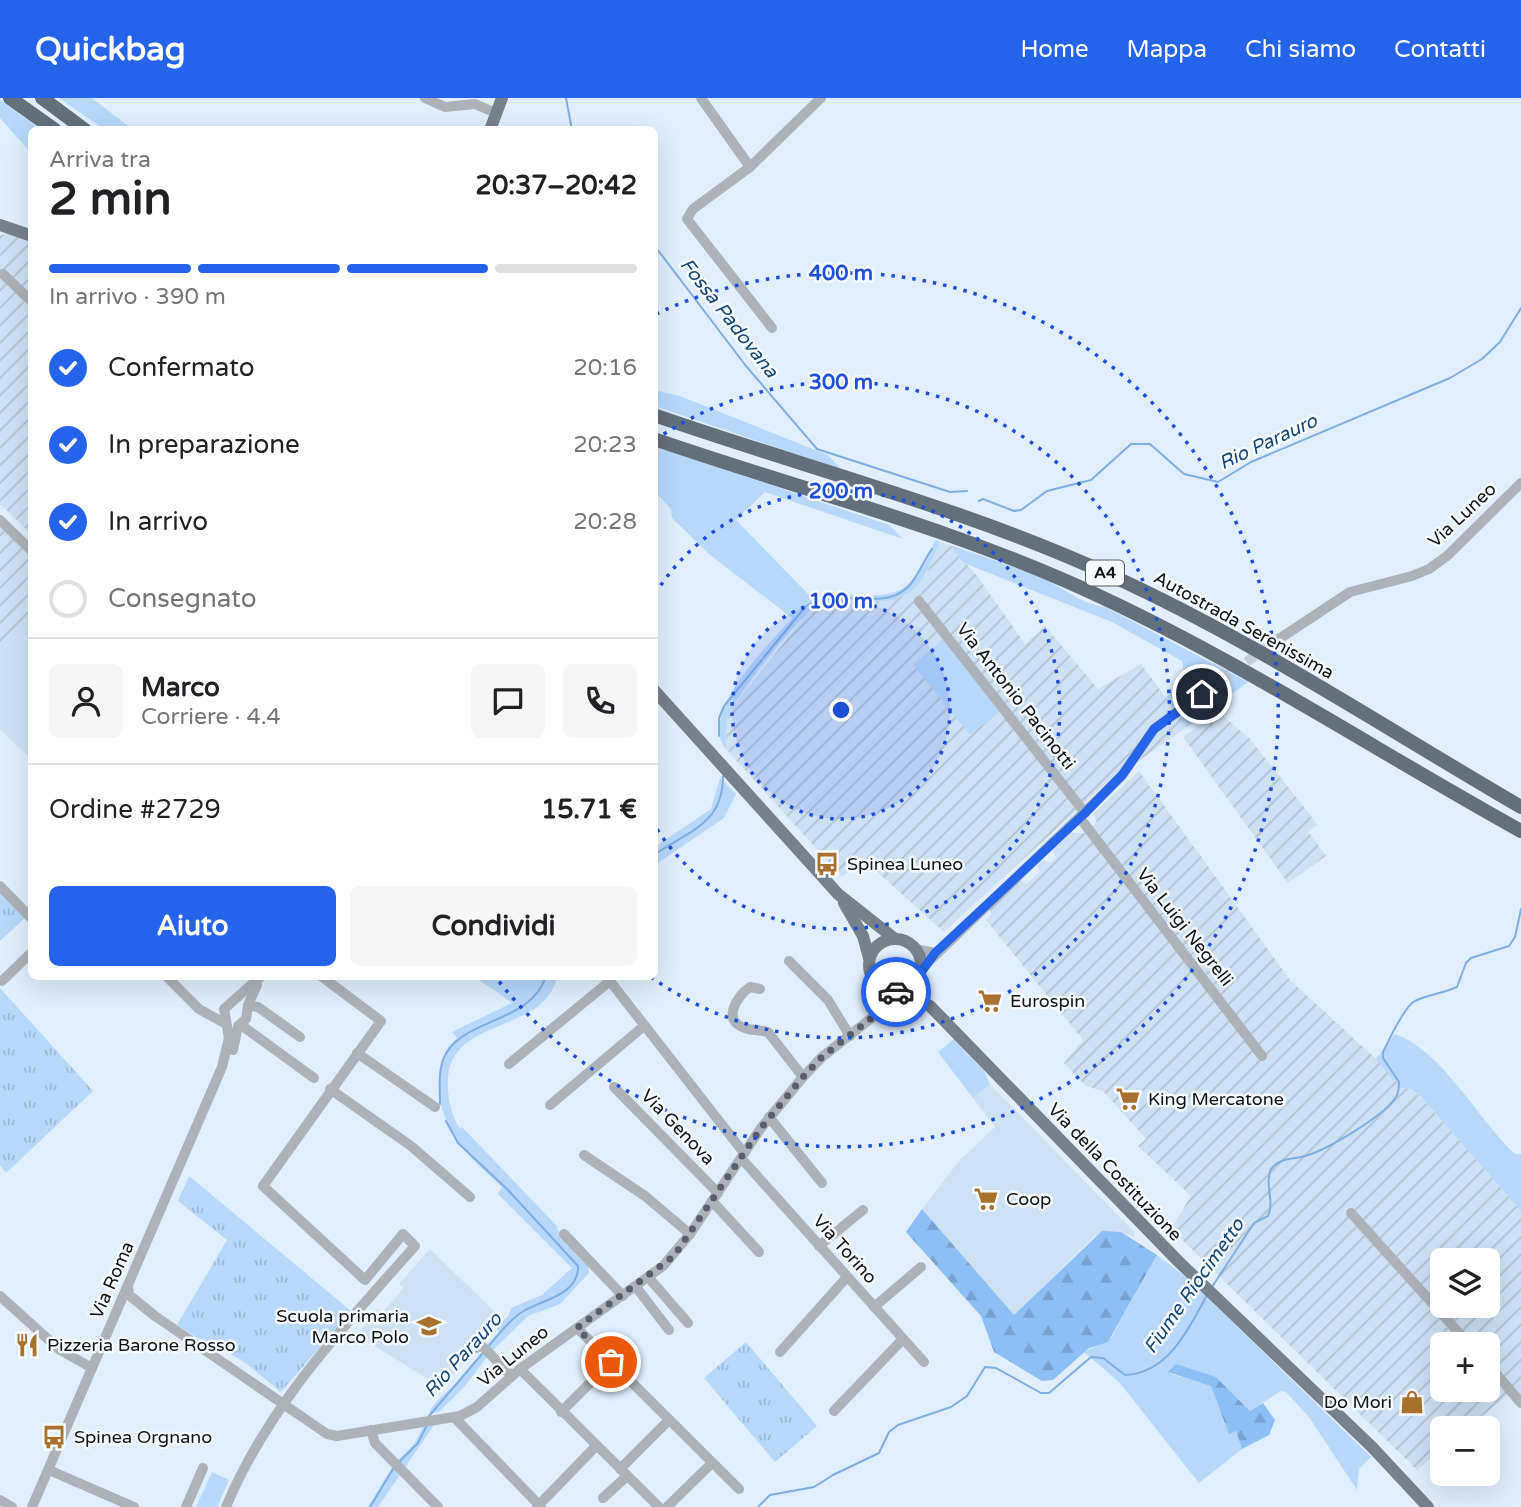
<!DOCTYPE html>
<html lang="it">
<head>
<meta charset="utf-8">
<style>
	:root { --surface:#fff; --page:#f6f6f6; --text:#202124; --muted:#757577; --line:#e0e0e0; --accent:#2563eb }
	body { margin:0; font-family:"Varela Round",sans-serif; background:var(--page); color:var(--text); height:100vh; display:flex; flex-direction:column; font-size:26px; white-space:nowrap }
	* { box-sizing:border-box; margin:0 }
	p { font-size:23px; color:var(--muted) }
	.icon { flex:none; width:38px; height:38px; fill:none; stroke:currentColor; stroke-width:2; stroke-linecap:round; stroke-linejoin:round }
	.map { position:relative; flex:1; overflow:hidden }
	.side { position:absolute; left:28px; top:28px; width:630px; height:854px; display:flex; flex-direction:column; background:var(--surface); border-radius:10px; box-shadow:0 7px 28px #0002 }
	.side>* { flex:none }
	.controls { position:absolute; left:1430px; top:1150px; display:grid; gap:14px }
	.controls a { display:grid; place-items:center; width:70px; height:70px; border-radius:10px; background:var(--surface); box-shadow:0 7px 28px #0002; font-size:35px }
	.pin { position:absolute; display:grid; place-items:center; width:60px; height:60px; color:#fff; margin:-30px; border:4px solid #fff; border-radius:50%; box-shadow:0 2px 7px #0007 }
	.courier { position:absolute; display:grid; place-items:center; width:70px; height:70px; margin:-35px; border:5px solid #2563eb; border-radius:50%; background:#fff; color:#222; box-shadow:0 2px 9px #0007 }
	.overview em { font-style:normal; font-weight:700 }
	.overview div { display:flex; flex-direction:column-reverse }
	.overview { display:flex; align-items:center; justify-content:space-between; height:119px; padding:0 21px }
	h1 { font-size:46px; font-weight:700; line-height:52px }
	.bar { display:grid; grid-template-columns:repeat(4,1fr); gap:10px 7px; align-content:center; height:84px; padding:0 21px }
	.bar i { height:9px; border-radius:5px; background:var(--line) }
	.bar .selected { background:var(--accent) }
	.bar p { grid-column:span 4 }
	.line { display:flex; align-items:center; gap:18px; padding:0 21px; border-top:2px solid var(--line) }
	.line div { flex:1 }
	.round { display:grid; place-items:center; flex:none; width:74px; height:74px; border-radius:10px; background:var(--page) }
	ol { padding:0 21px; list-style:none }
	li { display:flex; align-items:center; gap:21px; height:77px }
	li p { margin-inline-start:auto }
	li .icon { padding:7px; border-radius:50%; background:var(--accent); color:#fff; stroke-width:4 }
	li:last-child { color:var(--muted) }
	li i { width:38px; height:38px; border:4px solid var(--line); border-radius:50% }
	.cta { display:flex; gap:14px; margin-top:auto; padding:14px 21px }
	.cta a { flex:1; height:80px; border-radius:10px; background:var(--accent); color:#fff; font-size:28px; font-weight:700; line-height:80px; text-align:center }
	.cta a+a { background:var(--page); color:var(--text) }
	header { display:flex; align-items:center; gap:42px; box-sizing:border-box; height:98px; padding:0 35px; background:var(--accent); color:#fff }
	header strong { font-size:33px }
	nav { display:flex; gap:38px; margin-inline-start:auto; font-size:24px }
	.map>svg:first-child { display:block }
	.built { fill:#cee1f4 }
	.industrial { fill:url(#industrial-furrows); fill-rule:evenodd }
	.grass { fill:#b7d8fb }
	.forest { fill:url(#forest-firs) }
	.park { fill:url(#park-tufts) }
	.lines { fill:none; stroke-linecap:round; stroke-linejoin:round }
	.stream { stroke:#7dafe3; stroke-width:2 }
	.minor-tunnel { stroke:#c1cdda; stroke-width:10; stroke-dasharray:10 5; stroke-linecap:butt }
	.minor { stroke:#acb2b8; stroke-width:10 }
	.major { stroke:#77818c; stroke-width:12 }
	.highway { stroke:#646f7c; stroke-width:14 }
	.done { stroke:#575f68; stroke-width:7; stroke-dasharray:0 12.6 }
	.route { stroke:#2563eb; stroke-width:9 }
	.ring { fill:none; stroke:#1d4ed8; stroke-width:3.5; stroke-dasharray:3.5 7 }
	.labels { text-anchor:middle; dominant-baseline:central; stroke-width:5; stroke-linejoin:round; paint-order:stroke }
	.shield { fill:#f7fafd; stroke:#53585c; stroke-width:2 }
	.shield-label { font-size:16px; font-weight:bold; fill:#0d1217 }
	.street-label { font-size:18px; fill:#0d1217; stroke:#f7fafd }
	.poi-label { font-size:18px; fill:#0d1217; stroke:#f7fafd; text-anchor:start }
	.water-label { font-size:19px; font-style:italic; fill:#104676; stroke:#f7fafd }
	.centre { fill:#1d4ed8; stroke:#f7fafd; stroke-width:3.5 }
	.ring-label { font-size:21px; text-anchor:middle; font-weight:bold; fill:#1d4ed8; stroke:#f7fafd; stroke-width:5; stroke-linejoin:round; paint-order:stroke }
</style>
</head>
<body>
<header>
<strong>Quickbag</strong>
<nav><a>Home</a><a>Mappa</a><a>Chi siamo</a><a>Contatti</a></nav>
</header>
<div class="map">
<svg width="1521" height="1409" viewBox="0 0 1521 1409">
	<defs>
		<pattern id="industrial-furrows" width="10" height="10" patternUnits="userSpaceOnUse" patternTransform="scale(1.75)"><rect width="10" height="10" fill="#cee1f4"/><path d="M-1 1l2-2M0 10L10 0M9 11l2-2" fill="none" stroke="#b0c0d0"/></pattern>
		<pattern id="forest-firs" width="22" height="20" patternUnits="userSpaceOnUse" patternTransform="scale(1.75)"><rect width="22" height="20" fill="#8cbff3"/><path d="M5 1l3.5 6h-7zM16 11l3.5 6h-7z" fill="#78a3d0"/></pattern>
		<pattern id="park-tufts" width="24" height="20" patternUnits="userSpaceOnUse" patternTransform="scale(1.75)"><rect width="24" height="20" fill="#b7d8fb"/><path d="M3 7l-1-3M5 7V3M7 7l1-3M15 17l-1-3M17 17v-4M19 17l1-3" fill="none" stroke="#9cb8d6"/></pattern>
	</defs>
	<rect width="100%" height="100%" fill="#e1eefd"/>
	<!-- built -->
	<g class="built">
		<polygon points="31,522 31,661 0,631 0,554"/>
		<polygon points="990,986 1135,1135 1134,1139 1121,1134 1094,1138 1014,1218 922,1111 959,1063 995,1029 973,1000"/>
		<polygon points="430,1151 500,1219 442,1290 357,1237 378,1211 383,1214 404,1190 399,1186"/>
	</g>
	<!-- industrial -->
	<g class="industrial">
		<polygon points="15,135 31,141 31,436 0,406 0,137"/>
		<polygon points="0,429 32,459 31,522 0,554"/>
		<polygon points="940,444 950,447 978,479 1025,546 1045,528 1098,591 1141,566 1187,629 1104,687 944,834 864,762 842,779 726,651 727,622 734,607 807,516 826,506 886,504 907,497 927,475"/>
		<polygon points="1219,614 1250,641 1318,727 1308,733 1326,758 1288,785 1183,639"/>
		<path d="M1139,673L1290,882L1388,972L1400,990L1410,991L1421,999L1521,1113V1303L1512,1293L1468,1330H1442V1351L1417,1372L1171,1131L1191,1098L1138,1048L1146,1041L1103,993L1086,988L1064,965L1083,942L986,822L992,816L989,811L1020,782L1026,786L1040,774L1037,767L1042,762L1050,765L1056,759L1052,752L1071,735H1084L1097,725L1093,716ZM1442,1162H1488V1208H1442ZM1442,1246H1488V1292H1442Z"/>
	</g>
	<!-- grass -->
	<g class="grass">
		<polygon points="59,0 92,0 132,31 104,31"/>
		<polygon points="0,2 40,31 32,32 31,55 0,20"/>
		<polygon points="654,292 680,298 828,357 842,372 655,308"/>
		<path d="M655,348L889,427L903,441L765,394L736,422L813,501C842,489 888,509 910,484C921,472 927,456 936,442L940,444C922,489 912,507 860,504C846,503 830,503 817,509C797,519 747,586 734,607L727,622L726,651C696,616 769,547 792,520L709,456L672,420L671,411L655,394Z"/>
		<path d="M950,447C983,459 1018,469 1050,484C1069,494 1083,506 1105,509L1248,584L1187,629L1165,600C1177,588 1187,580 1182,563L1112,524L964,465Z"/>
		<polygon points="944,540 1001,613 970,637 913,567"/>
		<polygon points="720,680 736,696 724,720 655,767 655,749 711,711"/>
		<path d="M475,879H557C545,935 453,919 448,979C447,998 450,1014 460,1031L462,1029L558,1129L557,1131L588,1168L589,1175L560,1206L528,1218L490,1255L465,1288L439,1314L429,1316C435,1300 451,1292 463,1278C476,1263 485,1247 499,1234L495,1228L508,1219L511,1210L542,1197L572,1170L498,1096L502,1089C468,1058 436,1029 439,979C440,964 445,949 457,940L452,934L512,905Z"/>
		<path d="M1395,936C1443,953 1478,1022 1515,1056H1521V1113L1421,999L1411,991L1400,990L1376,961Z"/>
		<polygon points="954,941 984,973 990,986 973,1000 938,954"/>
		<polygon points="1157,1157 1187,1180 1371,1359 1359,1371 1357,1392 1309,1319 1286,1294 1281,1293 1250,1313 1216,1279 1168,1275 1211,1287 1229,1335 1236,1333 1242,1351 1199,1385 1119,1284 1084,1254 1111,1240"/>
		<polygon points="434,1327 378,1409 368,1409 394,1366 414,1346 423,1329"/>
		<polygon points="212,1374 229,1382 217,1409 196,1409"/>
	</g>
	<!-- forest -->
	<g class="forest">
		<polygon points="922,1111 1014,1217 1102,1133 1121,1134 1157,1157 1108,1244 1089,1250 1053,1282 1042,1283 994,1254 981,1218 906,1134"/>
		<polygon points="1176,1266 1216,1279 1250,1313 1263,1305 1275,1322 1269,1337 1242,1351 1236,1333 1229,1336 1211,1288 1168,1274"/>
	</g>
	<!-- park -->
	<g class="park">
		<polygon points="0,794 25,820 0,843"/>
		<polygon points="0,890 93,993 6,1075 0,1067"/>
		<polygon points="189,1078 351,1213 281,1294 248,1267 212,1244 209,1247 177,1227 227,1142 178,1103"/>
		<polygon points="746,1244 817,1328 775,1364 704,1280"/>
	</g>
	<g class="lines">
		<!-- stream -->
		<g class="stream">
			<polyline points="566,0 572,32"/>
			<polyline points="654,147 746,268 817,351 950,394 967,393"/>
			<polyline points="979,403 983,401 1014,413 1021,412 1047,393 1091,382 1131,346 1150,346 1184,376 1218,384 1251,364 1450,280 1482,261 1500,244 1521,210"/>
			<path d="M719,638V620L724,608L806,508C836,488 881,515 908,489C918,479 923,463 932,451"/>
			<path d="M654,757C690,732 723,726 723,678"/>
			<path d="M440,1006C440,991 438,976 443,962C459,919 531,927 546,878"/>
			<path d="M446,1023L458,1045L507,1091L578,1168C579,1198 540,1202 522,1214C509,1222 498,1237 488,1249"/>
			<path d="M1212,1189L1254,1125L1268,1118C1275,1102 1264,1087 1271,1071C1281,1059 1292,1062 1305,1058C1327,1052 1384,1018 1396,999C1399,994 1399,989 1399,984L1383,960V954C1389,942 1405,907 1415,903C1428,897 1443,895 1457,889L1466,865L1471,860L1509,848L1515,839L1521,811"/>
			<polyline points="429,1318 482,1256"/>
			<polyline points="399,1364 418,1345 427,1327"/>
			<polyline points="370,1409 393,1371"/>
			<path d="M758,1409L770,1397L814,1389L833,1377L879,1355L889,1334L898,1327L951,1309L967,1298L985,1269L996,1270L1041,1295H1049L1091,1259L1103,1260L1125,1277C1169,1275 1189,1230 1207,1197"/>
		</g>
		<!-- minor-tunnel -->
		<polyline class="minor-tunnel" points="1222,581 1276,543"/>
		<!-- minor -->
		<g class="minor">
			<polyline points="425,0 445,9 475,6 496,15"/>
			<polyline points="701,0 750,69"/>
			<polyline points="3,176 32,204"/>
			<polyline points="772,230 687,121 693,111 750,69 821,0"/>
			<polyline points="0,422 32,453"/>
			<polyline points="919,503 1085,715"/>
			<polyline points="1276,543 1350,494 1412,478 1429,471 1447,458 1521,385"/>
			<polyline points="1080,720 1262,958"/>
			<polyline points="0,788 32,821"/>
			<polyline points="915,851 935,855"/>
			<polyline points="789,863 828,902 850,938"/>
			<polyline points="921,871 1121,679 1154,631 1222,581"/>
			<polyline points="166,878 199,911 226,926"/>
			<polyline points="606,878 744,1055"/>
			<polyline points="2,883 32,854"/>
			<path d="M760,891L750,889C737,898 721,923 745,930C753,933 761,932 768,934L803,979"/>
			<polyline points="248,908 258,909 300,939"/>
			<polyline points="879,911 883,901 882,890"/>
			<polyline points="241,927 314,980"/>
			<polyline points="233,952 238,928 246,921 248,907 257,887"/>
			<polyline points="357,955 435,1009"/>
			<polyline points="509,966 610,883"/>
			<polyline points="614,989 718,1095"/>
			<polyline points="330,991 411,1048 470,1099"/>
			<polyline points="550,1007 644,928"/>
			<polyline points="769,1019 822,1085"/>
			<polyline points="584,1057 645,1098 690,1136"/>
			<polyline points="741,1060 924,1264"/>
			<polyline points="712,1103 759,1154"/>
			<polyline points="1351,1115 1469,1246"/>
			<polyline points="564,1136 623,1198"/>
			<polyline points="819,1148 863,1112"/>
			<polyline points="648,1179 688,1225"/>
			<polyline points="128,1189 129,1197 155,1218 327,1336 337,1338 460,1318 477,1309 520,1271 663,1168 690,1136 761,1030 803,979 822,959 883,911 897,893"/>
			<polyline points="636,1189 669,1232"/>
			<polyline points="0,1198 60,1252 92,1270"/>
			<polyline points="874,1209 921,1169"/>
			<polyline points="577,1230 739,1391"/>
			<polyline points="469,1252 482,1248 512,1278"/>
			<polyline points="780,1254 847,1179"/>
			<polyline points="1488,1266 1521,1305"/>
			<polyline points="520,1271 659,1409"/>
			<polyline points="834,1313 903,1241"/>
			<polyline points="561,1314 611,1264"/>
			<polyline points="454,1319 541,1409"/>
			<polyline points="371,1332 375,1345 438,1409"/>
			<polyline points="620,1371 669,1322"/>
			<polyline points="49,1372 134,1409"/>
			<polyline points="603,1400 627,1378"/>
			<polyline points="0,1402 12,1409"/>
			<polyline points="32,1409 222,969 229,940 224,911 259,880"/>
			<polyline points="186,1409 203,1370"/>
			<path d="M226,1409C268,1308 343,1229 415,1148L403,1136L365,1182L263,1088L381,923L321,878"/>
			<polyline points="537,1409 596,1348"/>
			<polyline points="667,1409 712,1365"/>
		</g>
		<!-- major -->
		<g class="major">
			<polyline points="490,32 502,0"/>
			<polyline points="0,127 32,138"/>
			<polyline points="654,592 838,796 895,841"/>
			<polyline points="844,805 863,838 869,860"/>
			<circle cx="895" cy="867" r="26"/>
			<polyline points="901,892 930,908 1178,1163 1372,1349 1428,1409"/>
		</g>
		<!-- highway -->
		<g class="highway">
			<polyline points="10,0 55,32"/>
			<polyline points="42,0 85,32"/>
			<path d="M654,317C806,370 964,410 1110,477C1253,542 1385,630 1521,709"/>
			<path d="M654,341C802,392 957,431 1099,498C1245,566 1380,655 1521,733"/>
		</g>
	</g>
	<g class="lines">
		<!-- done -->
		<polyline class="done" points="611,1264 577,1230 674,1158 761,1030 803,979 822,959 883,911 896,894"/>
		<!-- route -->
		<polyline class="route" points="896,894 911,888 935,855 1085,715 1123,676 1154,631 1202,596"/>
	</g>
	<!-- distance rings -->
	<circle cx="841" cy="612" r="109" fill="#1d4ed8" fill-opacity=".12"/>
	<g class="ring">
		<circle cx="841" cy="612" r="109"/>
		<path d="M655 496A219 219 0 1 1 655 728"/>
		<path d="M655 342A328 328 0 1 1 651 879"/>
		<path d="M656 216A437 437 0 1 1 497 881"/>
	</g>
	<!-- icons -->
	<defs>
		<g id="bus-bare" transform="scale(1.89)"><path d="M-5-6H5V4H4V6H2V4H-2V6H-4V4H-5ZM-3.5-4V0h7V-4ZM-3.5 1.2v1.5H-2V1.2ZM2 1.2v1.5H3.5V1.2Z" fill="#a8712d" stroke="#f7fafd" stroke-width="2.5" paint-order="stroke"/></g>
		<g id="supermarket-bare" transform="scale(1.89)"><path d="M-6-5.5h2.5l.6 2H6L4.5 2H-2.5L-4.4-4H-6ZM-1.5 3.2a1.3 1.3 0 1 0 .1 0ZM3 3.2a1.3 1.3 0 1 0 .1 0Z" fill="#a8712d" stroke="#f7fafd" stroke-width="2.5" paint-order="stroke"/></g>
		<g id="school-bare" transform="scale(1.89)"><path d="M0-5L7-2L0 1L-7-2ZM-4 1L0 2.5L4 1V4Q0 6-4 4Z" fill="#a8712d" stroke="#f7fafd" stroke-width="2.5" paint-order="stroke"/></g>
		<g id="restaurant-bare" transform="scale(1.89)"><path d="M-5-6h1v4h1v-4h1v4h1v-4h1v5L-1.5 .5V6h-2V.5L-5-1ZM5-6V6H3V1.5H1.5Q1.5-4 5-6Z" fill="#a8712d" stroke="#f7fafd" stroke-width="2.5" paint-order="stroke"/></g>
		<g id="shop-bare" transform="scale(1.89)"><path d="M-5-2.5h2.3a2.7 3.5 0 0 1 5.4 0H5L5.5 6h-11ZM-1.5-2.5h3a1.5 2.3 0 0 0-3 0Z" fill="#a8712d" stroke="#f7fafd" stroke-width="2.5" paint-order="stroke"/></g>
	</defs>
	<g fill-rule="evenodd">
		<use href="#bus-bare" x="827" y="766"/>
		<use href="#supermarket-bare" x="990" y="903"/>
		<use href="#supermarket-bare" x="1128" y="1001"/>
		<use href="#supermarket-bare" x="986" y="1101"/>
		<use href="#school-bare" x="429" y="1228"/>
		<use href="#restaurant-bare" x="27" y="1247"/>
		<use href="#shop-bare" x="1412" y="1304"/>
		<use href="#bus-bare" x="54" y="1339"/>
	</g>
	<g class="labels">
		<!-- shield labels -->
		<rect class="shield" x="1086" y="462.5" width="38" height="25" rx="5"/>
		<g class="shield-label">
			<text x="1105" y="475">A4</text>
		</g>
		<!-- street labels -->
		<g class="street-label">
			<text transform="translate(1462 417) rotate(-43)">Via Luneo</text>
			<text transform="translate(1244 527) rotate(29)">Autostrada Serenissima</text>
			<text transform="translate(1016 598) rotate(52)">Via Antonio Pacinotti</text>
			<text transform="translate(1185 829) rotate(52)">Via Luigi Negrelli</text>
			<text transform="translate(678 1029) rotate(46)">Via Genova</text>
			<text transform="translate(1115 1074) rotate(46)">Via della Costituzione</text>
			<text transform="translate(845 1151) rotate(48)">Via Torino</text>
			<text transform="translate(112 1182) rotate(-66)">Via Roma</text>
			<text transform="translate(513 1258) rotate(-39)">Via Luneo</text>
		</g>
		<!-- poi labels -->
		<g class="poi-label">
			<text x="847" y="766">Spinea Luneo</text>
			<text x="1010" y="903">Eurospin</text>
			<text x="1148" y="1001">King Mercatone</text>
			<text x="1006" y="1101">Coop</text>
			<text x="409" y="1218" text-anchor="end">Scuola primaria<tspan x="409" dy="21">Marco Polo</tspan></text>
			<text x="47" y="1247">Pizzeria Barone Rosso</text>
			<text x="1392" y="1304" text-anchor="end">Do Mori</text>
			<text x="74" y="1339">Spinea Orgnano</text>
		</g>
		<!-- water labels -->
		<g class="water-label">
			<text transform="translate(729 220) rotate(52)">Fossa Padovana</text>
			<text transform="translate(1268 344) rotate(-25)">Rio Parauro</text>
			<text transform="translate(1194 1188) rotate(-55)">Fiume Riocimetto</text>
			<text transform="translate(463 1257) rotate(-48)">Rio Parauro</text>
		</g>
	</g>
	<circle cx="841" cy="612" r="10" class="centre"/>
	<g class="ring-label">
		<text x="841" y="182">400 m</text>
		<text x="841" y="291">300 m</text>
		<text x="841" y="400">200 m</text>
		<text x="841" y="510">100 m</text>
	</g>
</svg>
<div class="controls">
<a><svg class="icon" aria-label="layers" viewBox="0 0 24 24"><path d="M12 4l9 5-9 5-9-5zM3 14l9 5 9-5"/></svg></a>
<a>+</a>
<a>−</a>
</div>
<div class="pin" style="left:611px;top:1264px;background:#ea580c"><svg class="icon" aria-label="bag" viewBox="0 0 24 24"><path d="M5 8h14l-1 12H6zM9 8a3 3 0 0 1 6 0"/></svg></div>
<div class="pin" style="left:1202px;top:596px;background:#1f2937"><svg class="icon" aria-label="home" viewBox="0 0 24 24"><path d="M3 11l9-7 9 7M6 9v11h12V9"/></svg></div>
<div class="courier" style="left:896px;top:894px"><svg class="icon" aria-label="car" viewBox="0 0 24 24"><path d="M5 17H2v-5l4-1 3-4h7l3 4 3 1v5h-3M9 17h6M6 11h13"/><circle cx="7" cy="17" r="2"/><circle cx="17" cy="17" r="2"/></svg></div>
<section class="side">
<div class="overview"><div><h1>2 min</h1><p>Arriva tra</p></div><em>20:37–20:42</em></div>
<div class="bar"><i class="selected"></i><i class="selected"></i><i class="selected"></i><i></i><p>In arrivo · 390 m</p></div>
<ol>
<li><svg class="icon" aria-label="check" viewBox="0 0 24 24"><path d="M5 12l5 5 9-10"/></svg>Confermato<p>20:16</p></li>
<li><svg class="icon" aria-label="check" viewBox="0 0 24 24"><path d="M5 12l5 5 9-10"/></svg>In preparazione<p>20:23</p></li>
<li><svg class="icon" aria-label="check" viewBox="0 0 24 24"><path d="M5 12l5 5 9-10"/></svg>In arrivo<p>20:28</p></li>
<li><i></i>Consegnato</li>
</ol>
<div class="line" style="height:126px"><a class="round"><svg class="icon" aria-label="person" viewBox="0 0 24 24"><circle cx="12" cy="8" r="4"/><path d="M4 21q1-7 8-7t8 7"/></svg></a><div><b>Marco</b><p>Corriere · 4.4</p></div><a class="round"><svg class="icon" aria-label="chat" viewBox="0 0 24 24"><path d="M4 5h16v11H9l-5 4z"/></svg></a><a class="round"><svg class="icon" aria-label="phone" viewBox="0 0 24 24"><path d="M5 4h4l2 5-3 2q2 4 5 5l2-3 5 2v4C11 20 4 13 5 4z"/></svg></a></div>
<div class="line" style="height:91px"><div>Ordine #2729</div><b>15.71 €</b></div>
<div class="cta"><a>Aiuto</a><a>Condividi</a></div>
</section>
</div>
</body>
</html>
